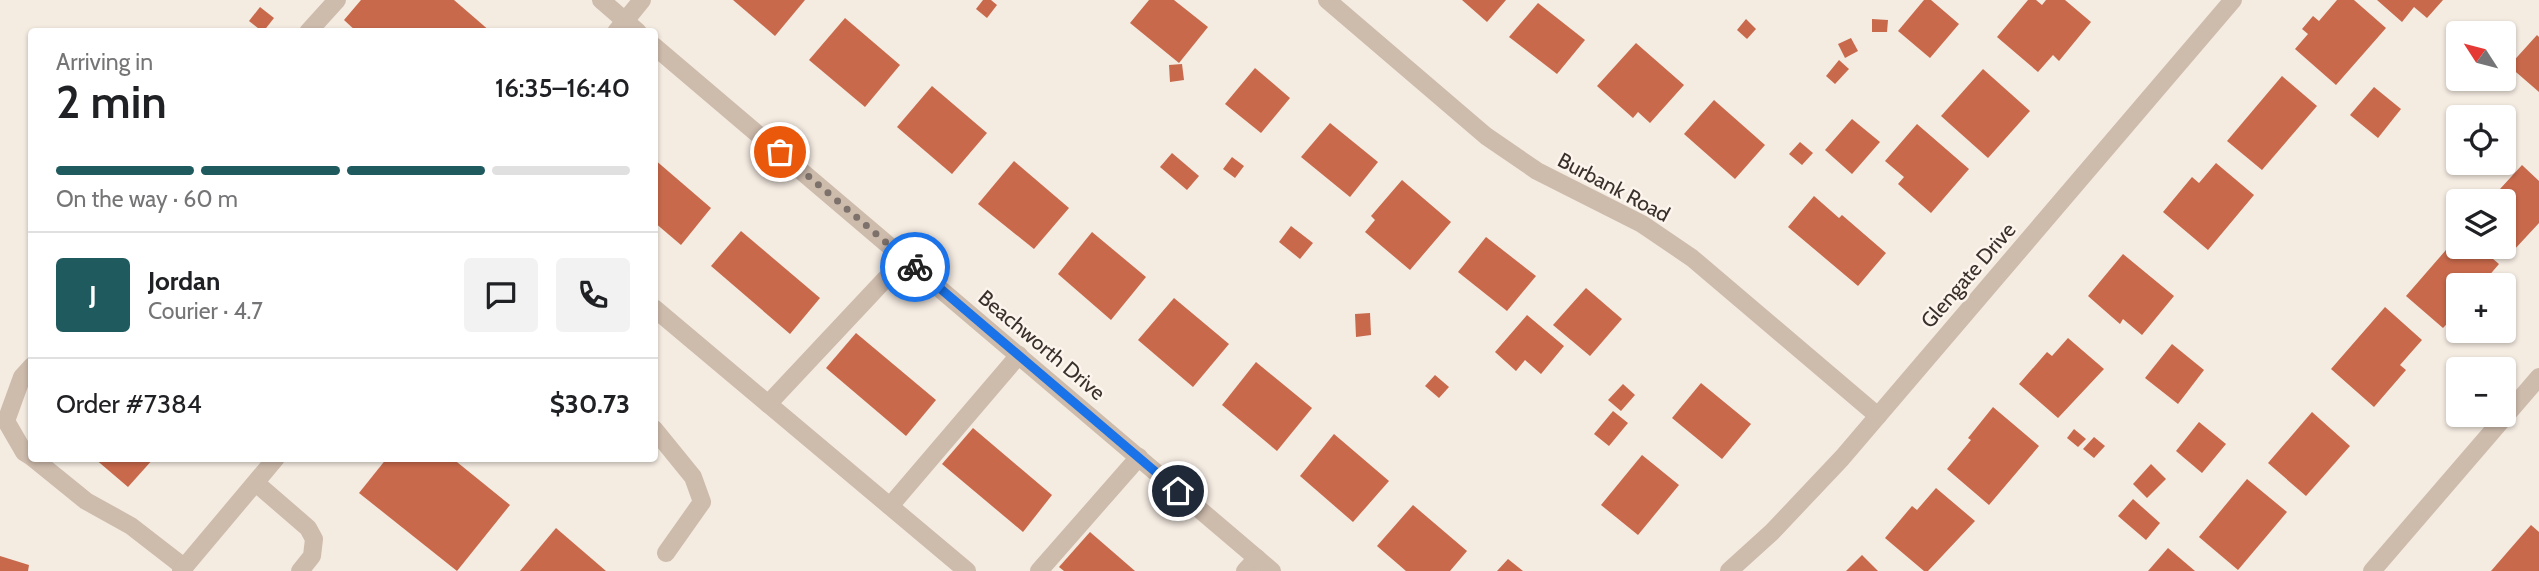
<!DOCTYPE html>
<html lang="en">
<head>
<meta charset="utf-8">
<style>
	:root { --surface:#fff; --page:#f2f2f2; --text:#202124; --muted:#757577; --line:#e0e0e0; --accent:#1f5a5e }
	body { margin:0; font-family:Cabin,sans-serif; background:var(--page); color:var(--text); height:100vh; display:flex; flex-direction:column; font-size:26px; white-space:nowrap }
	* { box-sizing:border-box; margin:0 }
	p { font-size:23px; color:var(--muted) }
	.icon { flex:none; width:38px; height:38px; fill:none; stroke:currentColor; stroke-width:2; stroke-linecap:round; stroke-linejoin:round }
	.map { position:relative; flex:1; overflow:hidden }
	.sheet { position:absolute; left:28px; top:28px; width:630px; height:434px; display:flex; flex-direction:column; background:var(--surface); border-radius:7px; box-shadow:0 2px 5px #0004 }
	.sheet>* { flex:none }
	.needle { width:46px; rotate:306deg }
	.buttons { position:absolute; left:2446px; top:21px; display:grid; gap:14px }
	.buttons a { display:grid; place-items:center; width:70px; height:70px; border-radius:7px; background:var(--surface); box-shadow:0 2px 5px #0004; font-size:35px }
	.pin { position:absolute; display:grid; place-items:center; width:60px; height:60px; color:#fff; margin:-30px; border:4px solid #fff; border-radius:50%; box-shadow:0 2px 7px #0007 }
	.courier { position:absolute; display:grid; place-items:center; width:70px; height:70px; margin:-35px; border:5px solid #1a73e8; border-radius:50%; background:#fff; color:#222; box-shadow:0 2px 9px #0007 }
	.head em { font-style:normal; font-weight:600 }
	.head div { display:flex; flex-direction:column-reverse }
	.head { display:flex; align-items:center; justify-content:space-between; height:119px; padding:0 28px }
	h1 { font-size:46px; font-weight:600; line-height:52px }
	.bar { display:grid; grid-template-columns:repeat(4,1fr); gap:10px 7px; align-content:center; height:84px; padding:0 28px }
	.bar i { height:9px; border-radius:5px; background:var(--line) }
	.bar .selected { background:var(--accent) }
	.bar p { grid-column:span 4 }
	.line { display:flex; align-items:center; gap:18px; padding:0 28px; border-top:2px solid var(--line) }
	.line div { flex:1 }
	.round { display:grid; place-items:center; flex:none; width:74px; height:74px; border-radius:7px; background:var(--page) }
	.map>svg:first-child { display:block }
	.building { fill:#c8694b }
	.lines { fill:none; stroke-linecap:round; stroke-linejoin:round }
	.lane { stroke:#cdbbac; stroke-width:18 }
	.street { stroke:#cdbbac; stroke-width:18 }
	.done { stroke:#7c716b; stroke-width:7; stroke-dasharray:0 12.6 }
	.route { stroke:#1a73e8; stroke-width:9 }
	.labels { text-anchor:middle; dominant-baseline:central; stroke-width:5; stroke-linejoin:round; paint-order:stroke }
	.street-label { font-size:21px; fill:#3b302b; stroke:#fbf5ee }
</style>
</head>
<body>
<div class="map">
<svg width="2539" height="571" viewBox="0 0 2539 571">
	<rect width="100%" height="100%" fill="#f4ebe1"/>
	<!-- building -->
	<g class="building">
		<polygon points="361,0 454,0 491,32 357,32 344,20"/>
		<polygon points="733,0 805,0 775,36"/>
		<polygon points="983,0 991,0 997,5 987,18 976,9"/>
		<polygon points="1149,0 1174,0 1208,27 1179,63 1130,23"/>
		<polygon points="1462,0 1506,0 1487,22"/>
		<polygon points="1924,0 1931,0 1959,24 1930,58 1898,31"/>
		<polygon points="2028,0 2036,0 2042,5 2046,0 2065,0 2091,22 2059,61 2053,55 2038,72 1997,37"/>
		<polygon points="2337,0 2354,0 2386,28 2336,85 2295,49 2308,34 2302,29 2313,16 2319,21"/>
		<polygon points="2377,0 2443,0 2427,18 2414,7 2402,22"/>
		<polygon points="1538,3 1585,40 1557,74 1509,37"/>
		<polygon points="260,7 274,18 263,32 249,21"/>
		<polygon points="845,18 900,65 865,107 809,60"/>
		<polygon points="1746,19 1756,29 1747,39 1737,30"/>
		<polygon points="1872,19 1888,20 1887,32 1872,32"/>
		<polygon points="2537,35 2539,37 2539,92 2509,66"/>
		<polygon points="1851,38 1858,51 1845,58 1838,44"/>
		<polygon points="1636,43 1684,85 1650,123 1638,112 1633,118 1597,86"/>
		<polygon points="1839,60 1849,69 1835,84 1826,76"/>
		<polygon points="1182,64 1184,80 1170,82 1169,65"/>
		<polygon points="1255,68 1290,98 1261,133 1225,104"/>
		<polygon points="1983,69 2030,111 1988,158 1941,116"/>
		<polygon points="2282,76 2317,106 2262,170 2227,141"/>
		<polygon points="932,86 987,133 952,174 897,127"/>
		<polygon points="2374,87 2401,109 2378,138 2350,115"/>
		<polygon points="1714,100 1765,145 1735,179 1684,134"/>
		<polygon points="1852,119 1880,142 1852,174 1825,150"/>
		<polygon points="1330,123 1378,162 1350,197 1301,157"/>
		<polygon points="1917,124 1969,169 1931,213 1898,184 1904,177 1885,161"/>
		<polygon points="1800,142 1813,153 1802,165 1789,154"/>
		<polygon points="1172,153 1199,176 1187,190 1160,167"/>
		<polygon points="1232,157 1244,166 1235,178 1223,169"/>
		<polygon points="654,159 711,208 681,245 654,222"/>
		<polygon points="1014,161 1069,208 1034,249 978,204"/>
		<polygon points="2216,163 2254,195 2208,250 2163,212 2192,177 2199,183"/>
		<polygon points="2522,165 2539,181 2539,223 2513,251 2504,242 2504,201 2489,201"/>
		<polygon points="1402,180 1451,222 1410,270 1365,232 1375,220 1371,216"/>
		<polygon points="1814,196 1839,218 1842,215 1886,253 1858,286 1788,227"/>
		<polygon points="1291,226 1313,243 1300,259 1279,242"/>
		<polygon points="741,231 820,298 790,334 711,266"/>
		<polygon points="1092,232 1146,277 1111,320 1058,274"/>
		<polygon points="2459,235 2459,247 2479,247 2499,264 2481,285 2459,285 2459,311 2443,328 2406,296"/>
		<polygon points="1486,237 1536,276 1507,311 1458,272"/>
		<polygon points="2123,254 2174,296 2142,335 2123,319 2120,324 2088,296"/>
		<polygon points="1586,288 1622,319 1590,356 1553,325"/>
		<polygon points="1174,298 1229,344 1193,387 1138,340"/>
		<polygon points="2385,307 2422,340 2400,365 2406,370 2374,407 2331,369"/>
		<polygon points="1370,313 1371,335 1356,337 1355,314"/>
		<polygon points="1527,315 1564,346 1541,374 1525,360 1516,371 1495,352"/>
		<polygon points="856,333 936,400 906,436 826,368"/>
		<polygon points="2068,338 2104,369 2058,418 2019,384 2047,352 2052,356"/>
		<polygon points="2172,344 2204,370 2178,404 2145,378"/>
		<polygon points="1256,362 1312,408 1277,451 1222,405"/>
		<polygon points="1435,375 1449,387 1439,398 1425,386"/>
		<polygon points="1701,383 1751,424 1722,459 1672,418"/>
		<polygon points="1623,384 1635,395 1621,411 1608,400"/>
		<polygon points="1993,407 2039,446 1989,505 1947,469 1971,440 1968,438"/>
		<polygon points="1613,411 1628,423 1609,446 1594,434"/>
		<polygon points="2312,412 2350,446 2306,496 2268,463"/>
		<polygon points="2199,422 2226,444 2202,473 2176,451"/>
		<polygon points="973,428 1052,495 1023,532 942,464"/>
		<polygon points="2074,429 2086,439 2078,447 2067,438"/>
		<polygon points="1334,434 1389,481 1353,522 1300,476"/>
		<polygon points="2094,437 2105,446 2094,458 2083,449"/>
		<polygon points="1642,455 1679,485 1638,535 1601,505"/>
		<polygon points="94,458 154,458 128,487"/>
		<polygon points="387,458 452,458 510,505 457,571 359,493"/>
		<polygon points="2151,464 2166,479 2147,498 2133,484"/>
		<polygon points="2247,479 2287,512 2238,570 2199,537"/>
		<polygon points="1936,488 1975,521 1928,571 1924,571 1885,538 1912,506 1917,510"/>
		<polygon points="2133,499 2160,523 2146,540 2118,516"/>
		<polygon points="1413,505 1467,551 1450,571 1406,571 1377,546"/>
		<polygon points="2531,525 2539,532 2539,571 2491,571"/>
		<polygon points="556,528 606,571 520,571"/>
		<polygon points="1090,532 1135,571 1064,571 1059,567"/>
		<polygon points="2168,548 2195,571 2148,571"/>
		<polygon points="1862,555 1878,571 1846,571"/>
		<polygon points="0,556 29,565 28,571 0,571"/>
		<polygon points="1508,559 1523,571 1497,571"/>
	</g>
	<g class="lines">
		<!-- lane -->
		<g class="lane">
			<polyline points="308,32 337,0"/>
			<polyline points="654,308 967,571"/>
			<polyline points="32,366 22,377 6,421 24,452 32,457"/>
			<polyline points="768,404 905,258"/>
			<polyline points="654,429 693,477 702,502 666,553"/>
			<polyline points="33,458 86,501 131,526 184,567"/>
			<polyline points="256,483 308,528 314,539 312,556 300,571"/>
			<polyline points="890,506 1019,355"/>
			<polyline points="1039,571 1139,457"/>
			<polyline points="1245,571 1257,558"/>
		</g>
		<!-- street -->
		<g class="street">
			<polyline points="601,0 638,32"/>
			<polyline points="1327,0 1486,136 1537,171 1642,224 1692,258 1878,416"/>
			<polyline points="616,32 642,0"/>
			<polyline points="654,46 1272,571"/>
			<polyline points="181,571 276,458"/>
			<polyline points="1729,571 1772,532 1842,458 2233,0"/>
			<polyline points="2372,571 2539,377"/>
		</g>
	</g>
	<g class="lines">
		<!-- done -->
		<polyline class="done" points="780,152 915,267"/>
		<!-- route -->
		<polyline class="route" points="915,267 1178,491"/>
	</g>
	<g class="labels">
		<!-- street labels -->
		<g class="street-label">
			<text transform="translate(1614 187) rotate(28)">Burbank Road</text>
			<text transform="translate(1968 275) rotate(-49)">Glengate Drive</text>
			<text transform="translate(1042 345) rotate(40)">Beachworth Drive</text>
		</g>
	</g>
</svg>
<div class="buttons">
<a><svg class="needle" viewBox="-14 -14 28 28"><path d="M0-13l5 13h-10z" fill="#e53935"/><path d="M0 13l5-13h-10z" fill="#757577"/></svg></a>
<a><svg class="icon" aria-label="locate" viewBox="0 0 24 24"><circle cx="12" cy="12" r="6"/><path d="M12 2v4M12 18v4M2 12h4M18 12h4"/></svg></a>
<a><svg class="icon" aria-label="layers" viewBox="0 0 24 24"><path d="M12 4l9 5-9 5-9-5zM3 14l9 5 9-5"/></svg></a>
<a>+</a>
<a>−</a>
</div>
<div class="pin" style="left:780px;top:152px;background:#ea580c"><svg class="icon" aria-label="bag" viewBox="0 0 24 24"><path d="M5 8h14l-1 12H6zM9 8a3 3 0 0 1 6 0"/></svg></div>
<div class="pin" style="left:1178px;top:491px;background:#1f2937"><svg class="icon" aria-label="home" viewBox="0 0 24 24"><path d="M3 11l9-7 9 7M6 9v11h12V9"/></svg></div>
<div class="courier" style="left:915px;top:267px"><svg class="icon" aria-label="bike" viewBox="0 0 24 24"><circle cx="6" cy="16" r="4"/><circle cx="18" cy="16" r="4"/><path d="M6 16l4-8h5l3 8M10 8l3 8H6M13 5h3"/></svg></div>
<section class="sheet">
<div class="head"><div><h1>2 min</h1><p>Arriving in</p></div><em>16:35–16:40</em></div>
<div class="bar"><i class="selected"></i><i class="selected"></i><i class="selected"></i><i></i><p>On the way · 60 m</p></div>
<div class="line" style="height:126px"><b class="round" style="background:var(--accent);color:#fff">J</b><div><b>Jordan</b><p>Courier · 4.7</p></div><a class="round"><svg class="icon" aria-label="chat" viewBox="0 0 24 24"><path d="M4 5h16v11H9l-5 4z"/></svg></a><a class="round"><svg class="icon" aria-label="phone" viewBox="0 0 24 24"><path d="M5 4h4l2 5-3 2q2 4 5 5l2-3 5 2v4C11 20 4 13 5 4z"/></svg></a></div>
<div class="line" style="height:91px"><div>Order #7384</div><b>$30.73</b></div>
</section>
</div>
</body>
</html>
